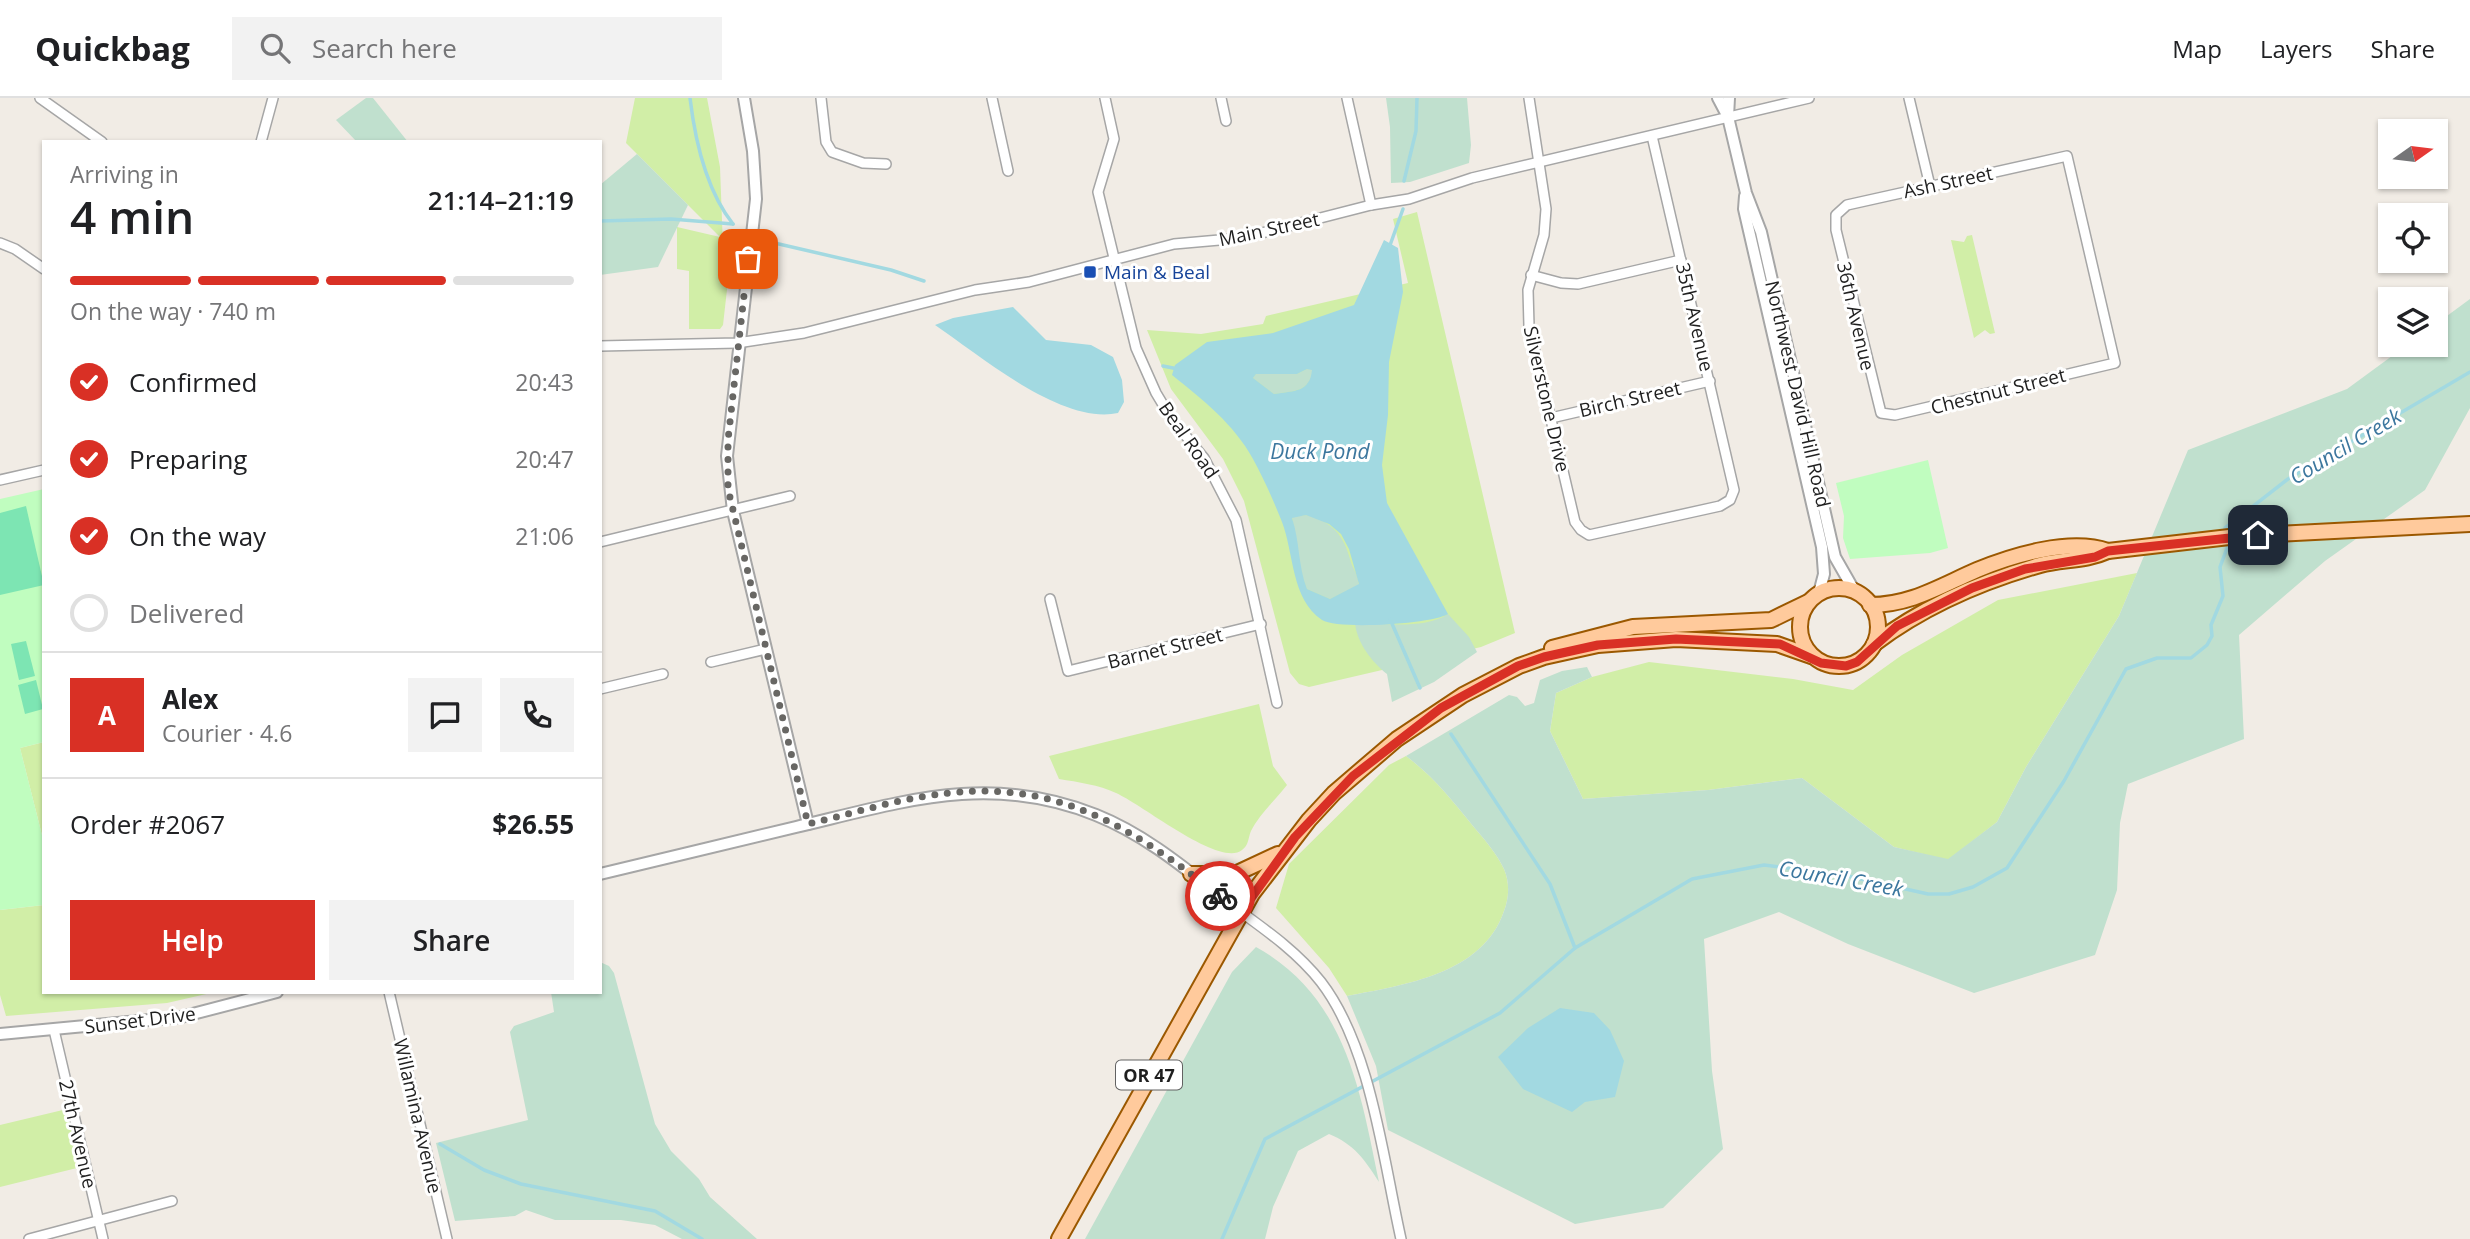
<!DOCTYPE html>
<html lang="en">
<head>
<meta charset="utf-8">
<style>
	:root { --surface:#fff; --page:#f2f2f2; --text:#202124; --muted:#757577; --line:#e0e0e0; --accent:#d93025 }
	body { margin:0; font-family:"Open Sans",sans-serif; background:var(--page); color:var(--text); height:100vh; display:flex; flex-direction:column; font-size:26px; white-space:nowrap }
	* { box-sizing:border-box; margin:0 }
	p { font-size:23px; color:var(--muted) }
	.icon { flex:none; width:38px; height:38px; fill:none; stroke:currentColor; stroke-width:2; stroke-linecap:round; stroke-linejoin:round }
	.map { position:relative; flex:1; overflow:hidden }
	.side { position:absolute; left:42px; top:42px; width:560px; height:854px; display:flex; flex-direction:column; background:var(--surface); border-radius:0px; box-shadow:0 2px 5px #0004 }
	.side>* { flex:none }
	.needle { width:46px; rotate:76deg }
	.buttons { position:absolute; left:2378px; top:21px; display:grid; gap:14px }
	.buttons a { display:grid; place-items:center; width:70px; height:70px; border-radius:0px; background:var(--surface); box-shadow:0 2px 5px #0004; font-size:35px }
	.pin { position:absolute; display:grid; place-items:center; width:60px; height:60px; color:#fff; margin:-30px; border-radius:14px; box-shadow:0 4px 10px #0006 }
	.courier { position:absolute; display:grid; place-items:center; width:70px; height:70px; margin:-35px; border:5px solid #d93025; border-radius:50%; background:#fff; color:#222; box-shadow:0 2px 9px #0007 }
	.summary em { font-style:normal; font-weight:600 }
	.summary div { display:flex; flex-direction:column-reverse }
	.summary { display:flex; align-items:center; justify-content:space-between; height:119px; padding:0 28px }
	h1 { font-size:46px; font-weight:600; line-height:52px }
	.bar { display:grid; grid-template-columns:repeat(4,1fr); gap:10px 7px; align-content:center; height:84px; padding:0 28px }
	.bar i { height:9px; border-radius:5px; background:var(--line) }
	.bar .selected { background:var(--accent) }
	.bar p { grid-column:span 4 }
	.line { display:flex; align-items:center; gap:18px; padding:0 28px; border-top:2px solid var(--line) }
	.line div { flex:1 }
	.round { display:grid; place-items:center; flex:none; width:74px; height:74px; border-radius:0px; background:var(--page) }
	ol { padding:0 28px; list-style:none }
	li { display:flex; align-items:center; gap:21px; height:77px }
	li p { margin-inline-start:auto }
	li .icon { padding:7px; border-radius:50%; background:var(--accent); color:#fff; stroke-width:4 }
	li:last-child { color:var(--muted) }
	li i { width:38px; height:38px; border:4px solid var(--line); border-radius:50% }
	.button { display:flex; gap:14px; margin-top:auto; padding:14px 28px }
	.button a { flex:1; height:80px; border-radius:0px; background:var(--accent); color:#fff; font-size:28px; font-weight:600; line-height:80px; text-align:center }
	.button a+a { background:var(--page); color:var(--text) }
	header { display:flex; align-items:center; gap:42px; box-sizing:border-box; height:98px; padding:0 35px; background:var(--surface); border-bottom:2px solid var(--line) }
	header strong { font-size:33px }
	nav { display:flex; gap:38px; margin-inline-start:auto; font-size:24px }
	.search { width:490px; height:63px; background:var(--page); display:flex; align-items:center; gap:18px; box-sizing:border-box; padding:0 24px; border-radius:0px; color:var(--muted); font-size:26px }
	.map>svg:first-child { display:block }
	.grass { fill:#d1eea7 }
	.wetland { fill:#c0e0ce }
	.park { fill:#c0fdbf }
	.pitch { fill:#7de5b3 }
	.water { fill:#a2d9e1; fill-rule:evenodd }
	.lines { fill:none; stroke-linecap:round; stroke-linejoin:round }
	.stream { stroke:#a2d9e1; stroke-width:3.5 }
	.minor-casing { stroke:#a6a6a6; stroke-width:12 }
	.tertiary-casing { stroke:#a6a6a6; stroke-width:14 }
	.primary-casing { stroke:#9b5800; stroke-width:18 }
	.minor { stroke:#fff; stroke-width:9 }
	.tertiary { stroke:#fff; stroke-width:10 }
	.primary { stroke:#ffca9c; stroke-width:14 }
	.done { stroke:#686764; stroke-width:7; stroke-dasharray:0 12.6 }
	.route { stroke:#d93025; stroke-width:9 }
	.transit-dot { fill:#1a4fb4; stroke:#fff; stroke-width:2.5 }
	.labels { text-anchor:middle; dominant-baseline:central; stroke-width:6; stroke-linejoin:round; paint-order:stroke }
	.shield { fill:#fff; stroke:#626262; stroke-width:2 }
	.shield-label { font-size:18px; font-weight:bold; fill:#1f1f1f }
	.street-label { font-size:19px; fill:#1f1f1f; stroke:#fff }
	.transit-label { font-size:19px; fill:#164399; stroke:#fff; text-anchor:start }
	.water-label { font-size:21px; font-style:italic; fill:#3c779e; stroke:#fff }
</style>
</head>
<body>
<header>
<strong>Quickbag</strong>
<div class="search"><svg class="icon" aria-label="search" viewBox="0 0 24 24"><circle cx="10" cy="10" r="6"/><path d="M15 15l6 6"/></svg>Search here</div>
<nav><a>Map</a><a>Layers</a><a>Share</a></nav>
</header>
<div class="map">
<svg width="2470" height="1141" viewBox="0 0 2470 1141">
	<rect width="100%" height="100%" fill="#f1ece5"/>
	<!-- grass -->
	<g class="grass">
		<polygon points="635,0 707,0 720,69 723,149 729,174 723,227 720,231 689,231 689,173 677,171 677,129 720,139 626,45"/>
		<polygon points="1417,114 1515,535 1481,549 1309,589 1299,586 1290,575 1244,403 1223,361 1171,291 1147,232 1201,236 1263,226 1266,218 1408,185 1393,121"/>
		<polygon points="1972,137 1995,235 1990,236 1985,232 1974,240 1951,142 1964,144 1967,138"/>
		<polygon points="2137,475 2119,518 2026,669 1997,724 1948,762 1894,749 1802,680 1708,692 1583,701 1550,633 1556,595 1592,579 1649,564 1793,581 1853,592 1902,557 1998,502"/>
		<path d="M1259,606L1273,668L1287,687C1276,701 1259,717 1251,733C1248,740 1249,747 1242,752C1220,770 1143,707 1116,695C1099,687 1078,684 1059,681L1049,658Z"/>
		<polygon points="44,644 44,745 20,650"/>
		<path d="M1406,658C1433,678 1452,702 1473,728C1484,741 1497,756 1504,771C1510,785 1509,800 1504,813C1483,876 1404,887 1347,898L1329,870L1276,810L1289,766L1389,667Z"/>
		<polygon points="44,807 44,894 215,894 167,905 6,918 0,897 0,812"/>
		<polygon points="67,1011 81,1069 0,1089 0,1027"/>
	</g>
	<!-- wetland -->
	<g class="wetland">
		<polygon points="366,0 373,0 408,44 357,44 336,22"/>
		<polygon points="1386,0 1467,0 1471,47 1469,65 1410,84 1391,85 1390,29"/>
		<polygon points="637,56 688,107 658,169 600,177 600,87"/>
		<path d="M2470,201V310L2425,392L2325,463L2239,537L2244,641L2128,686L2120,725L2117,792L2095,857L1974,895L1848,846L1779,814L1704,841L1712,973L1723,1051L1663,1110L1575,1126L1388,1032L1376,968L1347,898C1404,887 1483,876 1504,813C1509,800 1510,785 1504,771C1497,756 1484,741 1473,728C1452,702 1433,678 1406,658L1509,597L1517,599L1525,608L1534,605L1540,582L1562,573L1587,569L1592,579L1556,595L1550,633L1583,701L1708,692L1802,680L1894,749L1948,761L1997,724L2026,669L2119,518L2188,352L2347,291L2407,247H2436V226Z"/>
		<path d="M1307,271H1313C1310,294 1294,293 1274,296L1253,280L1256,276H1297Z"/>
		<path d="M1306,417C1332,424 1343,436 1350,461C1352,470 1358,476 1359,487L1330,501L1307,491C1298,469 1297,444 1292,419Z"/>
		<path d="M1448,516L1469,539L1477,554L1434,584L1392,604L1387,576C1372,564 1357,545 1355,525C1382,525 1424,532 1448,516Z"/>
		<path d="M1256,849C1346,899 1360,992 1379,1084C1365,1062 1354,1046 1329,1036L1298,1053L1273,1109L1265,1141H1085L1232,874Z"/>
		<polygon points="600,864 609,868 614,875 655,1026 671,1053 699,1081 710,1099 757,1141 682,1141 655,1127 621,1122 555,1122 526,1112 515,1118 455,1123 436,1045 528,1022 510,934 514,928 554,914 551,894 600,894"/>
	</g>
	<!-- park -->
	<g class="park">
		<polygon points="1928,362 1948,450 1930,455 1850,461 1843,440 1844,418 1836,385"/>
		<polygon points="44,391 44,644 20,650 44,745 44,807 0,812 0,401"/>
	</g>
	<!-- pitch -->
	<g class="pitch">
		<polygon points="26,408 44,487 0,497 0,415"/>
		<polygon points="26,543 35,578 19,582 11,546"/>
		<polygon points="36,582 43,611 25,616 18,587"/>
	</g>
	<!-- water -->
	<g class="water">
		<path d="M1384,142L1398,150L1403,194L1389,264L1388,317L1382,367L1387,405L1448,516C1432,526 1338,532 1322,522C1291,501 1294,455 1282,424C1274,404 1264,381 1253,361C1234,326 1203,302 1172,277L1175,267L1207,244L1273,235L1354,207ZM1307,271L1312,272C1310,294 1294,293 1274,296L1253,280L1256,276H1297ZM1306,417L1329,426L1341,436L1349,451L1359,486L1330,501L1307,491C1298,468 1300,444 1292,420Z"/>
		<path d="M1013,209L1046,242L1091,247L1113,259L1122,282L1124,304L1118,315C1061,327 981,258 935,227L953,220Z"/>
		<polygon points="1560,910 1594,915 1610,932 1624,963 1615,999 1585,1004 1572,1014 1523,991 1498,959 1528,930"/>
	</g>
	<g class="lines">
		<!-- stream -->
		<g class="stream">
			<path d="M690,0C695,42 706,92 733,126"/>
			<polyline points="1404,83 1416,33 1417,0"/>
			<polyline points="600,123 671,121 733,126"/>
			<polyline points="766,143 891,172 924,183"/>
			<polyline points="1389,150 1403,111"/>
			<polyline points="1163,268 1178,271"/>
			<polyline points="2225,430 2288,381 2470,274"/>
			<polyline points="1390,521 1420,590"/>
			<polyline points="1451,636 1550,786 1575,850"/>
			<polyline points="440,1046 484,1072 521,1086 655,1113 702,1141"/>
			<polyline points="1222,1141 1265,1041 1500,915 1575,850 1692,781 1764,767 1843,777 1928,796 1949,796 1973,789 2007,770 2064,683 2126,571 2157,560 2191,560 2207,547 2212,538 2211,527 2223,498 2220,469 2227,450"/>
		</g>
		<!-- minor casing -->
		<g class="minor-casing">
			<g id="minor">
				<polyline points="40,0 102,44"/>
				<polyline points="821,0 826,44 832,54 863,65 886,66"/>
				<polyline points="992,0 1008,73"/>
				<polyline points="1105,0 1114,41 1098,94 1136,250 1156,295 1171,320 1204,360 1236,422 1277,605"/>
				<polyline points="1221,0 1226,23"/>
				<polyline points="1347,0 1371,107"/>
				<polyline points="1529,0 1546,111 1544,137 1528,192 1529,228 1575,424 1581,432 1589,437 1720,408 1730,402 1734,392 1652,38"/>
				<polyline points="1909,0 1930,88"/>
				<polyline points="261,44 273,0"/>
				<polygon points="2067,58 2115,265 1895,317 1881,315 1836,132 1836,117 1847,107"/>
				<polyline points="0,145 15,151 44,171"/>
				<polyline points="1531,177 1561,185 1578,186 1681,162"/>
				<polyline points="600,248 737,245 804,235 975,192 1029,184 1174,146 1242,140 1371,107 1409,101 1472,80 1809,0"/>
				<polyline points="1551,320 1710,283"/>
				<polyline points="0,382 44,372"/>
				<polyline points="600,444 790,398"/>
				<polyline points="1050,501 1068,573 1261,526"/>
				<polyline points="711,564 766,551"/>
				<polyline points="600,591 663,576"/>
				<path d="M1241,814C1270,835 1299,856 1321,884C1371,949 1383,1061 1401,1141"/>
				<polyline points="389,894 447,1141"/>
				<polyline points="54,932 103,1141"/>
				<polyline points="29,1141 172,1103"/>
			</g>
		</g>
		<!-- tertiary casing -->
		<g class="tertiary-casing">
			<g id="tertiary">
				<polyline points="744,0 753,53 756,101 727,358 733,413 808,726"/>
				<polyline points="1718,0 1728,19 1746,95 1761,134 1835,459 1855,494"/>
				<polyline points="1728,19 1729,0"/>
				<polyline points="1745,98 1744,111 1822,449 1824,476 1819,495"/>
				<path d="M600,776C665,760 731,745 796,729C902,704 989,674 1096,717C1151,739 1195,779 1241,814"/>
				<polyline points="0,936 181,919 277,894"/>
			</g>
		</g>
		<!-- primary casing -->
		<g class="primary-casing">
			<g id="primary">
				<circle cx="1839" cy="529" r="39"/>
				<path d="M1870,507C1911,507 1940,488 1977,472C2013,457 2070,440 2108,453"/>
				<path d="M1874,546C1923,509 1980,484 2040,467C2063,461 2086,463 2108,453L2238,438L2470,426"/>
				<polyline points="1552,550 1633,529 1771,522 1808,504"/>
				<polyline points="1191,776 1235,776 1278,756"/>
				<polyline points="1059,1141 1252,796 1309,722 1334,695 1397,641 1463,597 1519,568 1544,559 1598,547 1676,541 1777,546 1811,558"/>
			</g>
		</g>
		<!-- minor -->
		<use href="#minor" class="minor"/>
		<!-- tertiary -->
		<use href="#tertiary" class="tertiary"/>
		<!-- primary -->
		<use href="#primary" class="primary"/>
	</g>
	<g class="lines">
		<!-- done -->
		<path class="done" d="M748,161L728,342V391L808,726C847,717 887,704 927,698C1051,677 1127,726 1220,798"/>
		<!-- route -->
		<polyline class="route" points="1220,798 1241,814 1295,739 1353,678 1441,610 1518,568 1544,559 1598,547 1676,541 1780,546 1821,565 1846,568 1857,564 1897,528 1972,490 2025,471 2095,459 2108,453 2258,437"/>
	</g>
	<!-- markers -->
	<rect class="transit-dot" x="1083" y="167" width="14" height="14" rx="3.5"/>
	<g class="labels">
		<!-- shield labels -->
		<rect class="shield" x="1116" y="962.5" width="66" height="29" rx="5"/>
		<g class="shield-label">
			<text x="1149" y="977">OR 47</text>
		</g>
		<!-- street labels -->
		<g class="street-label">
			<text transform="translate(1948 84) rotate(-12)">Ash Street</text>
			<text transform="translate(1269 131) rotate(-12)">Main Street</text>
			<text transform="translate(1856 218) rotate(77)">36th Avenue</text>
			<text transform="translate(1695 219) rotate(77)">35th Avenue</text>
			<text transform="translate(1998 293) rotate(-14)">Chestnut Street</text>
			<text transform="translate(1798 296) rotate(77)">Northwest David Hill Road</text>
			<text transform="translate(1547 301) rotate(77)">Silverstone Drive</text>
			<text transform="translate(1630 301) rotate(-13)">Birch Street</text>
			<text transform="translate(1189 342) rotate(55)">Beal Road</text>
			<text transform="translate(1165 550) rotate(-14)">Barnet Street</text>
			<text transform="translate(140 922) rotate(-7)">Sunset Drive</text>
			<text transform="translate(418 1018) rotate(77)">Willamina Avenue</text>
			<text transform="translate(78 1036) rotate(77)">27th Avenue</text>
		</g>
		<!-- transit labels -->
		<g class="transit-label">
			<text x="1104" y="174">Main &amp; Beal</text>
		</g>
		<!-- water labels -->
		<g class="water-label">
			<text transform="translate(2345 348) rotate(-31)">Council Creek</text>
			<text x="1320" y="353">Duck Pond</text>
			<text transform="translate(1841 780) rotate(10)">Council Creek</text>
		</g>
	</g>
</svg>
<div class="buttons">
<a><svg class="needle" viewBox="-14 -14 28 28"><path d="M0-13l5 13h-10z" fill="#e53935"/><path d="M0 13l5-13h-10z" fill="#757577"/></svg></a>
<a><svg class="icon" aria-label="locate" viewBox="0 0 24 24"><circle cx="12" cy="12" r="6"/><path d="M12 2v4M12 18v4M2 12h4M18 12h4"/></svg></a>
<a><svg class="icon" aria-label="layers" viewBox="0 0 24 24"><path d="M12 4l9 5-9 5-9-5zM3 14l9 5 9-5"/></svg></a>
</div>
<div class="pin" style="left:748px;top:161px;background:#ea580c"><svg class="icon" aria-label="bag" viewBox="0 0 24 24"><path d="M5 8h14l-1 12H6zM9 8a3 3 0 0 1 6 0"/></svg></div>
<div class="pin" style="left:2258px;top:437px;background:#1f2937"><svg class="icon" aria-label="home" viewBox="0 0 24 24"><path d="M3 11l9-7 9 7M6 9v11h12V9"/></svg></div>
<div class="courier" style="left:1220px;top:798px"><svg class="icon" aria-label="bike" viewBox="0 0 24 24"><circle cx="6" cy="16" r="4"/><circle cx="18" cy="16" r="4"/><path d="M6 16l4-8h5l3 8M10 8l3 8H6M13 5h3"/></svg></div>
<section class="side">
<div class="summary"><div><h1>4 min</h1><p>Arriving in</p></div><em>21:14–21:19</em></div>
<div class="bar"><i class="selected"></i><i class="selected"></i><i class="selected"></i><i></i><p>On the way · 740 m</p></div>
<ol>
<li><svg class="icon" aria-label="check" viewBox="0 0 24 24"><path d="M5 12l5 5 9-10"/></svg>Confirmed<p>20:43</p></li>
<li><svg class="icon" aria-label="check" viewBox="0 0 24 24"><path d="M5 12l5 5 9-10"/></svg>Preparing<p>20:47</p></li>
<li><svg class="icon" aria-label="check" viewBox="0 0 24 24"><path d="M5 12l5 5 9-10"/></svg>On the way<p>21:06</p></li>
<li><i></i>Delivered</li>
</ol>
<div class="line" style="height:126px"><b class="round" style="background:var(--accent);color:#fff">A</b><div><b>Alex</b><p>Courier · 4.6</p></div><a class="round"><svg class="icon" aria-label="chat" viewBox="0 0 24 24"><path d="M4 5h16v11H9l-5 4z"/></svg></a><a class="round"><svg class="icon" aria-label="phone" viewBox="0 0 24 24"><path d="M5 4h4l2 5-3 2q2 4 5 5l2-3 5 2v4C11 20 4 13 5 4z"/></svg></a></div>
<div class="line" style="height:91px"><div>Order #2067</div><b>$26.55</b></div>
<div class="button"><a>Help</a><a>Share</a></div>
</section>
</div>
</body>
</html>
